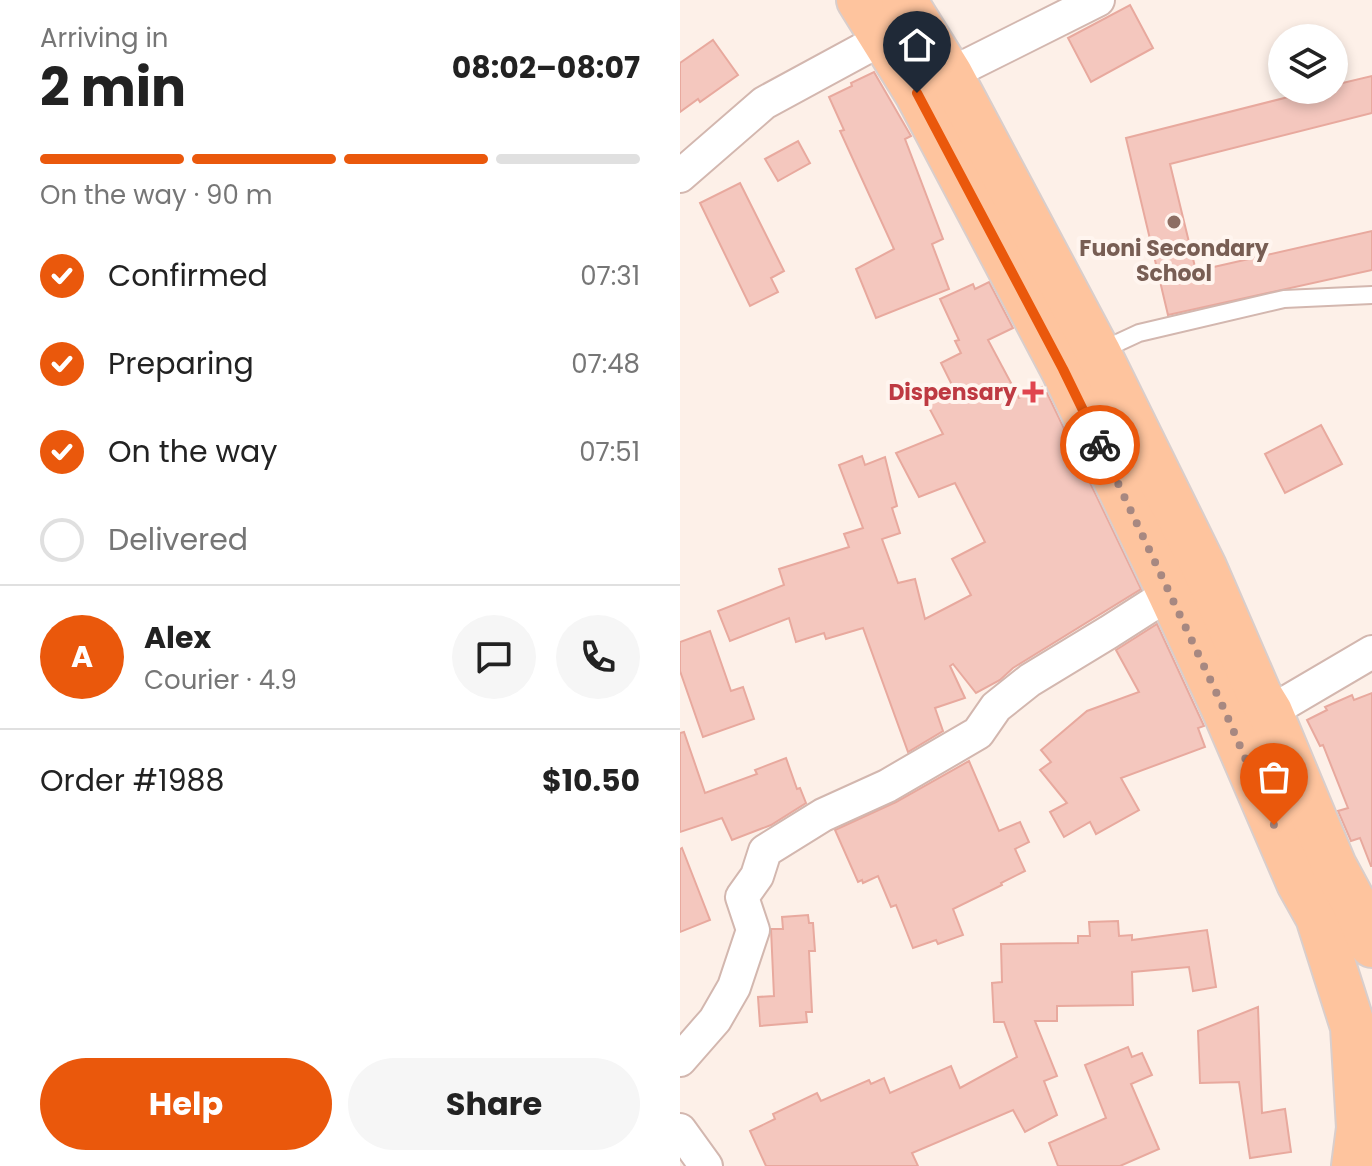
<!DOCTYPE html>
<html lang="en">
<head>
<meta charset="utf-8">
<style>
	:root { --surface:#fff; --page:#f6f6f6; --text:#222; --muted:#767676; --line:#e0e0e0; --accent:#ea580c }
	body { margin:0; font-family:Poppins,sans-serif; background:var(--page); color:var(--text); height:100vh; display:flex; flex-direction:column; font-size:30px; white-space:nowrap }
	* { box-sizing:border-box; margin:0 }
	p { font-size:26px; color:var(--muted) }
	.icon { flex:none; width:44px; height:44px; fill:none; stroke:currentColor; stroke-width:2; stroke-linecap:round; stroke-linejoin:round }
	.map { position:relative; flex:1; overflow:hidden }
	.drawer { display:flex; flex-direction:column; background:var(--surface); width:680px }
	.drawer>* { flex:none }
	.buttons { position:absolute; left:588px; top:24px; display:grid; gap:16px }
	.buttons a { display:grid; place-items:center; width:80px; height:80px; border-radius:50%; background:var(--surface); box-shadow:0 4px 12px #0003; font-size:40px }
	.pin { position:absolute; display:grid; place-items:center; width:68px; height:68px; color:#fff; margin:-82px -34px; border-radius:50% 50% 50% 0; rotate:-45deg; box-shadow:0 0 8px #0007 }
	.pin .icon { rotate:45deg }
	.courier { position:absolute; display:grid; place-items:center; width:80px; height:80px; margin:-40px; border:6px solid #ea580c; border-radius:50%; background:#fff; color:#222; box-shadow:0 2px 10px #0007 }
	.headline em { font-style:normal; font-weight:700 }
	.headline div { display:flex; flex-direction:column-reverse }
	.headline { display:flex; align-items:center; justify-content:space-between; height:136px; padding:0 40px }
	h1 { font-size:52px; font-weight:700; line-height:60px }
	.bar { display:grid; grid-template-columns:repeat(4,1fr); gap:12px 8px; align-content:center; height:96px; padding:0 40px }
	.bar i { height:10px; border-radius:6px; background:var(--line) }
	.bar .current { background:var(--accent) }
	.bar p { grid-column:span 4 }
	.line { display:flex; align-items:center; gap:20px; padding:0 40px; border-top:2px solid var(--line) }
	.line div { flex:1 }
	.round { display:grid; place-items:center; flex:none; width:84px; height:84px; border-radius:42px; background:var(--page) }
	ol { padding:0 40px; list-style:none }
	li { display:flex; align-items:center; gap:24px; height:88px }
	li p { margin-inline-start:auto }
	li .icon { padding:8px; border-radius:50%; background:var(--accent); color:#fff; stroke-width:4 }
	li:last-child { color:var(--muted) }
	li i { width:44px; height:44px; border:4px solid var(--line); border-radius:50% }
	.action { display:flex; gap:16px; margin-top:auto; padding:16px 40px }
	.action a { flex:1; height:92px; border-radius:48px; background:var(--accent); color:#fff; font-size:32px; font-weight:700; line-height:92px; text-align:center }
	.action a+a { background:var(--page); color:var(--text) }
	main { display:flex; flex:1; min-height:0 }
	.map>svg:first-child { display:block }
	.building { fill:#f4c7be; stroke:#e8a99e; stroke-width:2 }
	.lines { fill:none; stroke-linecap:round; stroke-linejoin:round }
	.lane-casing { stroke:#d3b7af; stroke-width:20 }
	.street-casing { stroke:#d3b7af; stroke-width:36 }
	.primary-casing { stroke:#d9cecc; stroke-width:48 }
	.lane { stroke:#fff; stroke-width:16 }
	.street { stroke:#fff; stroke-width:32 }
	.primary { stroke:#fec49e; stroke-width:44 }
	.done { stroke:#a78881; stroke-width:8; stroke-dasharray:0 14.4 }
	.route { stroke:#ea580c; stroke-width:10 }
	.education-dot { fill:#8d6e63; stroke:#fff5ef; stroke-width:3 }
	.health-dot { fill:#e0444e; stroke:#fff5ef; stroke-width:3 }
	.labels { text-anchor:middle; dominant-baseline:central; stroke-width:8; stroke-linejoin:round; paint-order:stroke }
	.education-label { font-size:22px; font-weight:bold; fill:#785e54; stroke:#fff5ef }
	.health-label { font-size:22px; font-weight:bold; fill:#be3a42; stroke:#fff5ef; text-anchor:end }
</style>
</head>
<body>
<main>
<section class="drawer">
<div class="headline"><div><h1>2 min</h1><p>Arriving in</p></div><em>08:02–08:07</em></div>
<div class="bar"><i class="current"></i><i class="current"></i><i class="current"></i><i></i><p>On the way · 90 m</p></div>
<ol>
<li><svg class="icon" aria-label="check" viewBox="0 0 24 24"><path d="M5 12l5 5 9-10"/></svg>Confirmed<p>07:31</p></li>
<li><svg class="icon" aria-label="check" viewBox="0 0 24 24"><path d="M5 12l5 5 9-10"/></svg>Preparing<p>07:48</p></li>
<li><svg class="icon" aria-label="check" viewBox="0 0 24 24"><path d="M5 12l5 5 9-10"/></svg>On the way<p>07:51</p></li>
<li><i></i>Delivered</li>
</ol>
<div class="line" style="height:144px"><b class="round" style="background:var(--accent);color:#fff">A</b><div><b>Alex</b><p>Courier · 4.9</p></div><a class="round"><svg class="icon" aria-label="chat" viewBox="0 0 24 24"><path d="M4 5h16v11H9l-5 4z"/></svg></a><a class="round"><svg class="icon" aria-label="phone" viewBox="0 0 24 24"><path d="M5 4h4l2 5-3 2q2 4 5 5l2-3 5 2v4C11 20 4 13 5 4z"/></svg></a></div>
<div class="line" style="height:104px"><div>Order #1988</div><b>$10.50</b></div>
<div class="action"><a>Help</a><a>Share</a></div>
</section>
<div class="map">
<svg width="692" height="1166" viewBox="0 0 692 1166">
	<rect width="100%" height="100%" fill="#fdf0e8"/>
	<!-- building -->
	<g class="building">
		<polygon points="450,5 473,48 411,82 388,38"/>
		<polygon points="33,40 58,75 20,102 18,99 0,112 0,63"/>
		<polygon points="194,72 231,136 225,139 263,239 252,244 269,289 196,318 176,269 214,249 160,131 164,130 149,97 172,86 171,83"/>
		<polygon points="692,76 692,113 490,164 516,271 692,231 692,270 488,315 446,138 636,90 654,90 654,85"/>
		<polygon points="118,141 130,163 98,181 85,159"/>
		<polygon points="60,183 104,271 91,278 98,292 70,306 20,203"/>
		<polygon points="309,282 333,328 308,340 339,398 362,387 365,394 367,393 461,589 333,668 320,680 296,693 273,664 270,666 285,698 255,708 263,731 228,752 183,628 146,639 144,633 116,642 109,618 50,641 38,611 104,585 99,569 169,547 164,534 183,528 159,465 182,456 185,465 205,457 217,506 212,508 220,533 202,539 218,583 235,579 245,619 291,595 272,559 305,542 275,483 239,497 216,453 263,434 247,404 274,389 261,363 281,353 275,341 279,340 260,299 293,284 295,289"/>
		<polygon points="641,425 662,464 605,493 585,454"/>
		<polygon points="477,624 524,726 518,728 525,747 441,778 459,810 416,834 410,822 384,837 370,812 387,803 360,770 371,762 361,750 407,711 459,692 436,650"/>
		<polygon points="30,631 51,691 63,687 74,719 23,737 0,671 0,642"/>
		<polygon points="692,693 692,866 691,866 680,838 671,841 658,811 668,808 643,745 640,746 627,720 647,710 645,707 672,695 674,700"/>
		<polygon points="4,732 25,793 77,774 75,770 106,758 117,789 120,788 126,803 91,825 52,840 42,818 0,832 0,733"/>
		<polygon points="289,761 319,831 340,822 349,842 335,849 345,871 321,883 322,885 273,909 283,935 258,944 256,940 233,948 216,905 211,907 198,876 183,883 182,880 178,882 155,830 216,802"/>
		<polygon points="2,848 30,920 0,932 0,849"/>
		<polygon points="128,915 129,923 133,923 135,951 129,951 132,1012 126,1012 127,1022 80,1026 78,997 94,996 91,929 103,929 102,917"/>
		<polygon points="438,921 439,936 452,935 452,940 527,930 536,987 513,991 509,967 452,972 453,1005 377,1006 377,1021 355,1021 377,1076 364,1081 377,1115 345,1132 333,1110 232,1153 238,1166 86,1166 70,1131 95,1119 93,1114 137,1093 141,1101 189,1080 191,1084 204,1078 210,1093 271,1066 280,1088 337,1057 324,1022 314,1022 312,983 322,982 321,944 398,943 398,936 410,936 409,922"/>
		<polygon points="578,1007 582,1113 605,1109 611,1152 570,1158 559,1082 520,1083 518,1031"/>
		<polygon points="448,1047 452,1057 462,1053 472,1075 451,1084 479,1149 440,1166 378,1166 369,1143 426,1118 405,1065"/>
	</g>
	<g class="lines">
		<!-- lane casing -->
		<g class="lane-casing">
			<polyline id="lane" points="418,352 459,333 604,299 692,295"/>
		</g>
		<!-- street casing -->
		<g class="street-casing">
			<g id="street">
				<polyline points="270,74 418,0"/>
				<polyline points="0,176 84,103 189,46 204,40"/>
				<polyline points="590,712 692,652"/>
				<polyline points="0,1060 35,1020 54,987 73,930 62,897 77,876 85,851 143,815 207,786 298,733 316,707 350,680 429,632 490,593"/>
				<polyline points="0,1130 26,1166"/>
			</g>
		</g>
		<!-- primary casing -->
		<g class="primary-casing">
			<g id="primary">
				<polyline points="179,0 237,93 383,369 490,593 544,709 619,883 638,917 673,1027 679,1128 674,1166"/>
				<polyline points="224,0 270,74 418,352 524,567 579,694 590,712 654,866 674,903 692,945"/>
			</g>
		</g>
		<!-- lane -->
		<use href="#lane" class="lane"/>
		<!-- street -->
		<use href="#street" class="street"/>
		<!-- primary -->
		<use href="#primary" class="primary"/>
	</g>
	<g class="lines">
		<!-- done -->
		<polyline class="done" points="420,445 544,709 594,825"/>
		<!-- route -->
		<polyline class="route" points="237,93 383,369 420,445"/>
	</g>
	<!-- markers -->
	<circle class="education-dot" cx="494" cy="222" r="8"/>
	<path class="health-dot" d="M349 380h8v8h8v8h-8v8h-8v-8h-8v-8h8z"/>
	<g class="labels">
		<!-- education labels -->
		<g class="education-label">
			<text x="494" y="248">Fuoni Secondary<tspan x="494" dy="25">School</tspan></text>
		</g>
		<!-- health labels -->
		<g class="health-label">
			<text x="337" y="392">Dispensary</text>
		</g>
	</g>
</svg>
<div class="buttons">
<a><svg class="icon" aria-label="layers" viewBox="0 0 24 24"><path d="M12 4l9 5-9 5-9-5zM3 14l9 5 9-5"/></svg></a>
</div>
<div class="pin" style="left:594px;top:825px;background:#ea580c"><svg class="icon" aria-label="bag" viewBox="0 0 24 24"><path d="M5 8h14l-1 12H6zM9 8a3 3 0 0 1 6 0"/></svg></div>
<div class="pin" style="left:237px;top:93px;background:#1f2937"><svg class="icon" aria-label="home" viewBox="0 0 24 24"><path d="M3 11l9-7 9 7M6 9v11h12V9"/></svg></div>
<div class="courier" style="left:420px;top:445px"><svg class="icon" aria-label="bike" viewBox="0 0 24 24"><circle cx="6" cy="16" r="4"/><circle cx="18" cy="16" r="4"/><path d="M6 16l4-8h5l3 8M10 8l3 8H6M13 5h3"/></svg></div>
</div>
</main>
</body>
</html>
